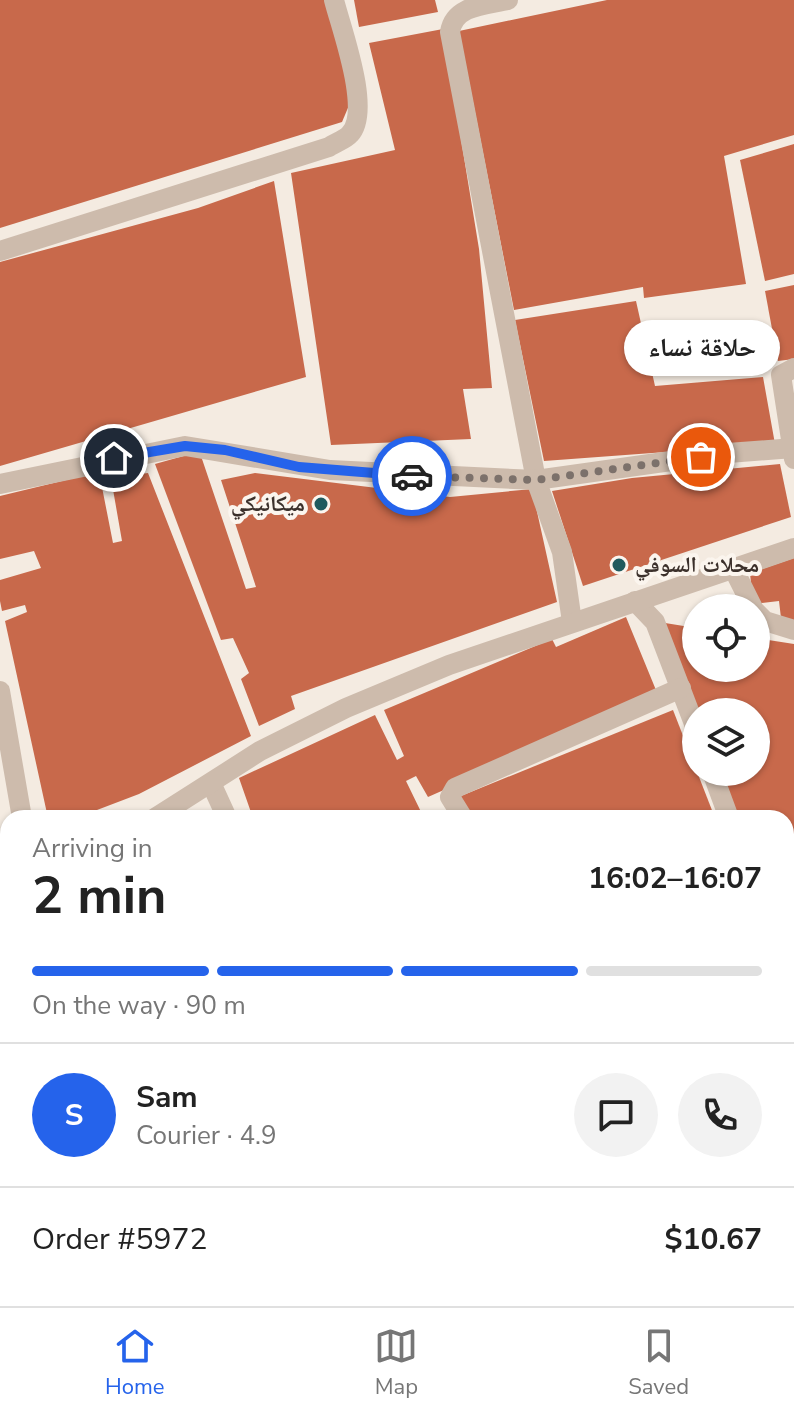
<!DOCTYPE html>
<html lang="en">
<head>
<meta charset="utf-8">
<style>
	:root { --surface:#fff; --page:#f2f2f2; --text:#222; --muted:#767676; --line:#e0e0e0; --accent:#2563eb }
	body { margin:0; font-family:"Nunito Sans","Noto Naskh Arabic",sans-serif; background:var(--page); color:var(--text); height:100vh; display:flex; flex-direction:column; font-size:30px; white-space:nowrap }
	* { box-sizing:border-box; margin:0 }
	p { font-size:26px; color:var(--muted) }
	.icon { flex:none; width:44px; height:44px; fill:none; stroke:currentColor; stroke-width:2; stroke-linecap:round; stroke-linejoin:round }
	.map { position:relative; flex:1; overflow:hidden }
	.details { position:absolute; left:0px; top:810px; width:794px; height:496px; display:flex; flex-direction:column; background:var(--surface); border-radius:24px 24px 0 0; box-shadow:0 2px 6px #0004 }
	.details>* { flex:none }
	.fabs { position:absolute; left:682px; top:594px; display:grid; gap:16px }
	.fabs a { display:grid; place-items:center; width:88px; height:88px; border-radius:50%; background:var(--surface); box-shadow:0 2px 6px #0004; font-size:40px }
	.pin { position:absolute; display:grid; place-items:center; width:68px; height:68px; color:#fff; margin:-34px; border:4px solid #fff; border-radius:50%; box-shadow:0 2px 8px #0007 }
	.courier { position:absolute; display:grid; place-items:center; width:80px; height:80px; margin:-40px; border:6px solid #2563eb; border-radius:50%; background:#fff; color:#222; box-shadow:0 2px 10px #0007 }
	.bubble { position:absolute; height:56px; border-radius:28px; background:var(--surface); box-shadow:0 2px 6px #0004; font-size:26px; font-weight:700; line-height:56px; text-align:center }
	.headline em { font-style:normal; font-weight:700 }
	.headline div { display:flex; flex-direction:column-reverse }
	.headline { display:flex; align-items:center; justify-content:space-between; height:136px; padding:0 32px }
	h1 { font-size:52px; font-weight:700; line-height:60px }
	.bar { display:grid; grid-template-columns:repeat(4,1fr); gap:12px 8px; align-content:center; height:96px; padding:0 32px }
	.bar i { height:10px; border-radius:6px; background:var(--line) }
	.bar .current { background:var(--accent) }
	.bar p { grid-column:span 4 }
	.line { display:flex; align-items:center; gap:20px; padding:0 32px; border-top:2px solid var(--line) }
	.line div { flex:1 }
	.round { display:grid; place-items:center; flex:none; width:84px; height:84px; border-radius:42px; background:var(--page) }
	.tab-bar { display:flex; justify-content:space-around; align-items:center; height:112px; border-top:2px solid var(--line); background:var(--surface); font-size:22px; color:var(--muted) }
	.tab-bar a { display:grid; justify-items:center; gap:4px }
	.tab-bar .current { color:var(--accent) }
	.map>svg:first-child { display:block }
	.building { fill:#c8694b }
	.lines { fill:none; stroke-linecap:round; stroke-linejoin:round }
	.street { stroke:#cdbbac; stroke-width:20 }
	.done { stroke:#7c716b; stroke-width:8; stroke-dasharray:0 14.4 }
	.route { stroke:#2563eb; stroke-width:10 }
	.poi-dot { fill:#1f5a5e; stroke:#fbf5ee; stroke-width:3 }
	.labels { text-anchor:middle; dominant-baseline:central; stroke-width:8; stroke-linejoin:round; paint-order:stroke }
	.poi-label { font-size:22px; font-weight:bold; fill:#3b302b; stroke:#fbf5ee; text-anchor:end }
</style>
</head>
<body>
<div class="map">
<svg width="794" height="1306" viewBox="0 0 794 1306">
	<rect width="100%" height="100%" fill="#f4ebe1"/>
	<!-- building -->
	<g class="building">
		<polygon points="0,0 326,0 353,96 342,122 0,228"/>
		<polygon points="354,0 435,0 438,12 359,27"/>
		<polygon points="607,0 794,0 794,135 724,156 746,284 644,298 643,287 514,310 459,31"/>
		<polygon points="443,29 479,249 492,388 463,389 471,439 331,445 291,173 395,150 369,43"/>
		<polygon points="794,144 794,274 765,281 740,160"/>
		<polygon points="274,181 306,377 0,466 0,262 198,208"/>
		<polygon points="794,285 794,359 778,361 765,291"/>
		<polygon points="636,301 655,386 763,377 775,444 544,461 515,320"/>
		<polygon points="187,455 201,456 246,589 256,587 221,480 255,473 450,497 532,489 557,602 291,696 295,709 259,726 241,679 249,673 233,638 221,640 155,464"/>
		<polygon points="780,464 791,517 583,586 552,491 632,478"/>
		<polygon points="99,472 113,543 122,541 111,478 148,473 251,736 139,794 76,818 48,818 5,621 27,612 25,605 2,611 0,601 0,580 41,568 34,551 0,559 0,496"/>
		<polygon points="794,558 794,622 781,618 779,601 753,604 750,573"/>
		<polygon points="626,617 658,695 428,797 416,776 406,781 424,818 253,818 239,778 375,715 397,760 404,756 384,710 552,639 556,647"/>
		<polygon points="659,622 696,628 696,668 756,668 756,638 794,644 794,889 786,891 786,818 738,818 720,772 756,772 756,712 695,712"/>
		<polygon points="673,710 715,818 468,818 456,798"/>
		<polygon points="8,925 8,1159 0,1161 0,929"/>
		<polygon points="786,967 794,987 794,1106 786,1100"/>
		<polygon points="786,1146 794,1152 794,1215 786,1225"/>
		<polygon points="8,1186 8,1298 96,1298 93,1306 0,1306 0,1189"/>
		<polygon points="794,1247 794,1306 745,1306 751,1298 786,1298 786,1256"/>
		<polygon points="277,1298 330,1298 333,1306 280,1306"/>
		<polygon points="440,1298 541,1298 520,1306 443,1306"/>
		<polygon points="612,1298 728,1298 722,1306 605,1306"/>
	</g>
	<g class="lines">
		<!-- street -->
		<g class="street">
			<path d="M508,0C486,5 454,5 450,32L536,480L562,552L572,622"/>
			<path d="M0,251L329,147C335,143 346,139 350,134C372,111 341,28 334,0"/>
			<polyline points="794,459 781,375 794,368"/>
			<polyline points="0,484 185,446 330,470 536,480 728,453 794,448"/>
			<polyline points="733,568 753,608"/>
			<polyline points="635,601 655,622 696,729"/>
			<polyline points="756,612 765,621 794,630"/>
			<polyline points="0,691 22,818"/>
			<polyline points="712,772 729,818"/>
			<polyline points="211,783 227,818"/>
			<polyline points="155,818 260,751 346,708 449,665 794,548"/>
			<polyline points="463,818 450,797 455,788 681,688"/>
			<polyline points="786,901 794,899"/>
			<polyline points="0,913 8,908"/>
			<polyline points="786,1116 794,1123"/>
			<polyline points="409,1298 411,1306"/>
			<polyline points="171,1306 191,1298"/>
			<polyline points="596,1306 602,1298"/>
		</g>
	</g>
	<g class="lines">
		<!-- done -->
		<polyline class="done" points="412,476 536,480 701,457"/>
		<!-- route -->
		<polyline class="route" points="114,458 185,446 225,450 299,467 412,476"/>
	</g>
	<!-- markers -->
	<g class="poi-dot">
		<circle cx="321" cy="504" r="8"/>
		<circle cx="619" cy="565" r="8"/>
	</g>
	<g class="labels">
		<!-- poi labels -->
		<g class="poi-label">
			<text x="305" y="504">ميكانيكي</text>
			<text x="635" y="565" text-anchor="start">محلات السوفي</text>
		</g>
	</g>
</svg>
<div class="fabs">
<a><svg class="icon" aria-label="locate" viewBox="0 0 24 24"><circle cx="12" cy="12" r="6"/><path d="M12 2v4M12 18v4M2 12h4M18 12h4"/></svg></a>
<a><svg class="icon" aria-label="layers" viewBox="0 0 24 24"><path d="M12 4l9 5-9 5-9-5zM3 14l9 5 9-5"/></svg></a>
</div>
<div class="pin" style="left:701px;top:457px;background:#ea580c"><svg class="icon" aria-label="bag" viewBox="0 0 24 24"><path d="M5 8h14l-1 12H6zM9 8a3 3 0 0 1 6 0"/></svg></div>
<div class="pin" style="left:114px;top:458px;background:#1f2937"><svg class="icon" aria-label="home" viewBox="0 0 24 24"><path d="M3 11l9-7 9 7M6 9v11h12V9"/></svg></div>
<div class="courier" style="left:412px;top:476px"><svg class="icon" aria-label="car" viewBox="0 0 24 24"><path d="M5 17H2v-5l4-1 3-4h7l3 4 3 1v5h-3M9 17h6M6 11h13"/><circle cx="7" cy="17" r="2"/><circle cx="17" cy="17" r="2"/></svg></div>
<div class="bubble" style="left:624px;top:320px;width:156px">حلاقة نساء</div>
<section class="details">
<div class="headline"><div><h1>2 min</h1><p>Arriving in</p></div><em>16:02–16:07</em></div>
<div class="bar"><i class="current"></i><i class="current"></i><i class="current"></i><i></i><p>On the way · 90 m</p></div>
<div class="line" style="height:144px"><b class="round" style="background:var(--accent);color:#fff">S</b><div><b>Sam</b><p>Courier · 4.9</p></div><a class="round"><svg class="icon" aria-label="chat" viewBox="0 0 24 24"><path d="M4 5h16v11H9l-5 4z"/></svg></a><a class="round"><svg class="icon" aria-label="phone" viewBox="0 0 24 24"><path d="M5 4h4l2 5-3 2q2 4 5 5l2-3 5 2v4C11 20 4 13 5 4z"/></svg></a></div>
<div class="line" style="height:104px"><div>Order #5972</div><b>$10.67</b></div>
</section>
</div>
<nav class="tab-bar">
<a class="current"><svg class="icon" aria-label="home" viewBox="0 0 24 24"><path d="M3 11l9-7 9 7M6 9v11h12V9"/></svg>Home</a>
<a><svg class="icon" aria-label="map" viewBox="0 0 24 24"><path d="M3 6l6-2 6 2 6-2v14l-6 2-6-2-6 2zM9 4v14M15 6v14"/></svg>Map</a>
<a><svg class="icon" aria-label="saved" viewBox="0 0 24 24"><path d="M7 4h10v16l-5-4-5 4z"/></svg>Saved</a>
</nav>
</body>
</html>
